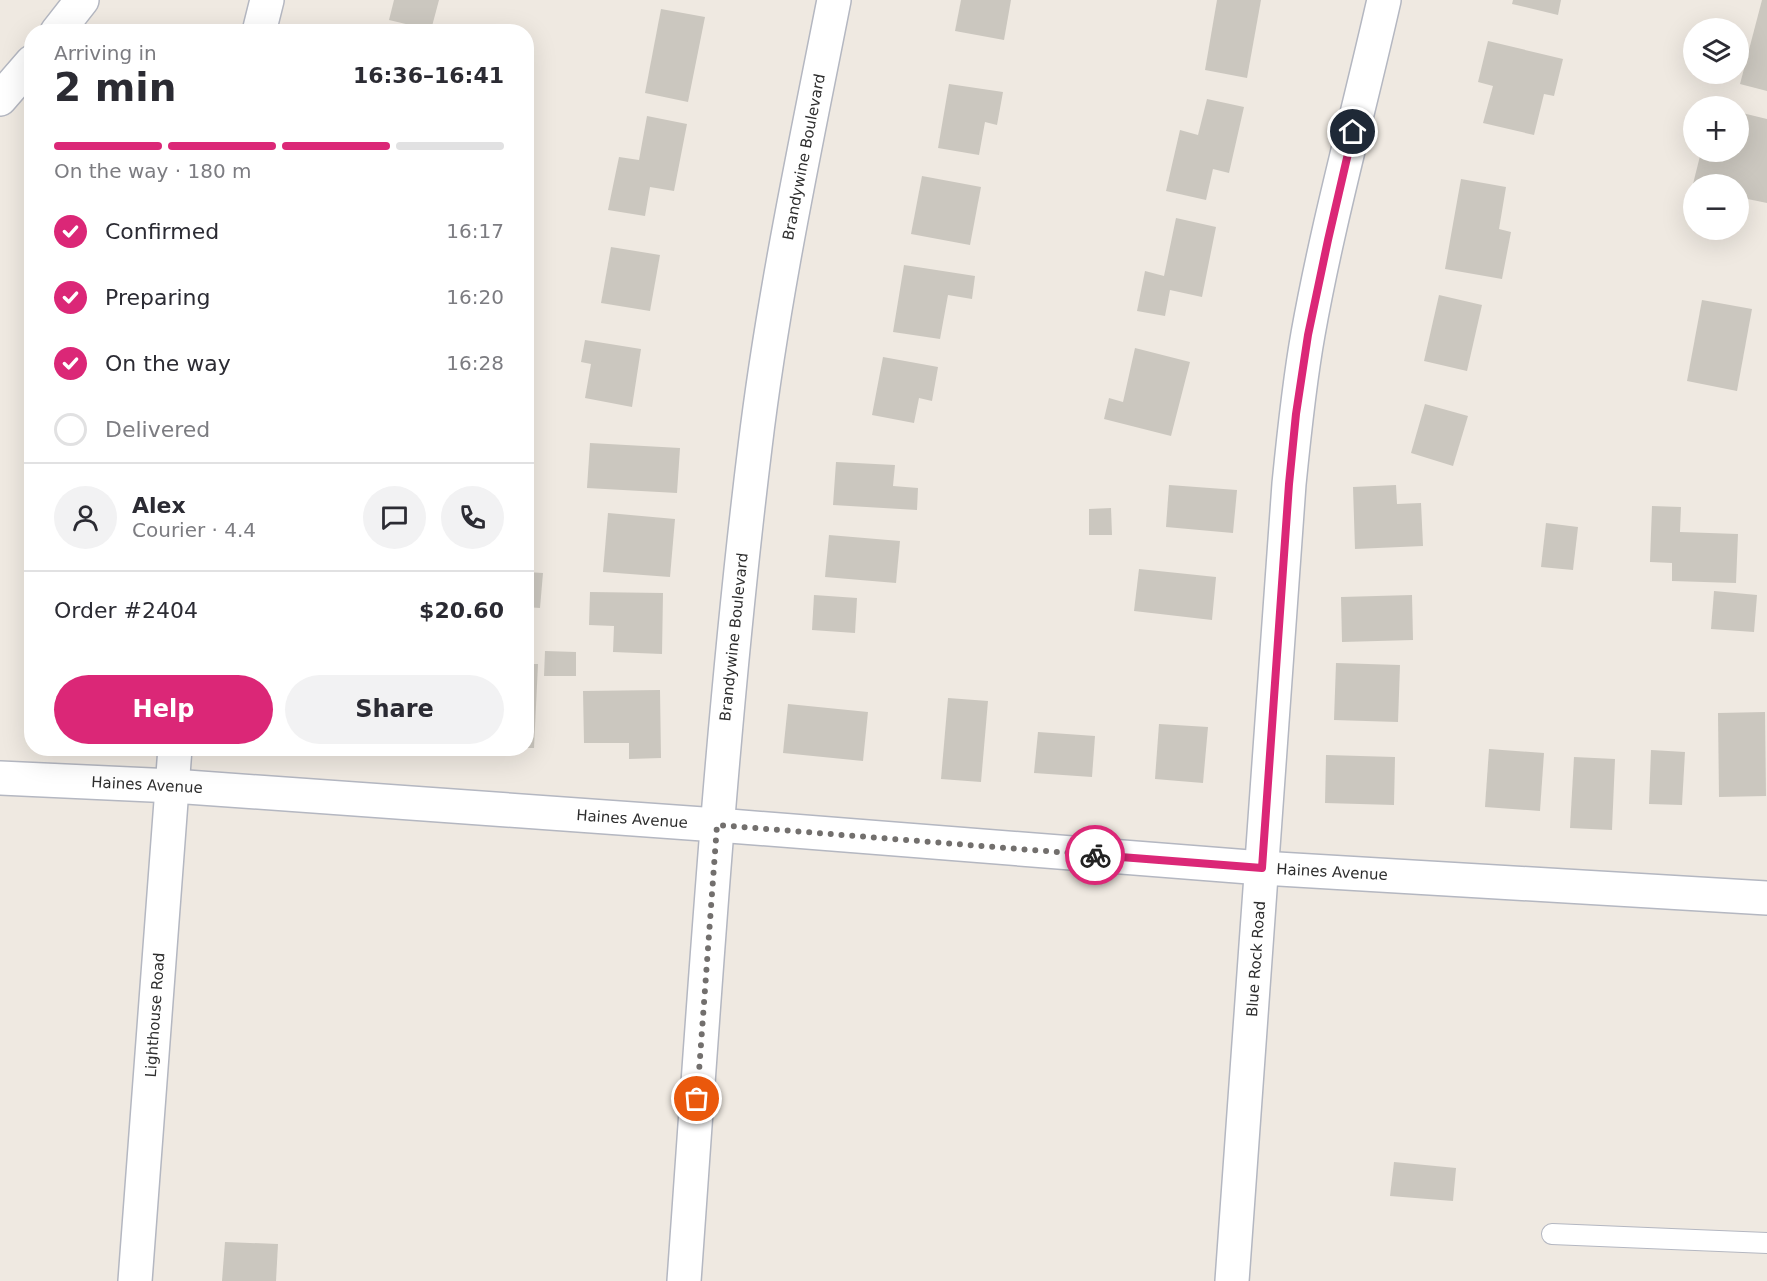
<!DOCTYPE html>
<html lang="en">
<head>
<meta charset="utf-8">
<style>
	:root { --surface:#fff; --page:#f2f2f3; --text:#2b2b33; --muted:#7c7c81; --line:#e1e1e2; --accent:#db2777 }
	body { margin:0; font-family:"DejaVu Sans",sans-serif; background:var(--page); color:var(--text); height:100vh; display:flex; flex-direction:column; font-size:22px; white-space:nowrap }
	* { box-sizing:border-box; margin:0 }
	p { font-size:20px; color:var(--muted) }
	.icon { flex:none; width:33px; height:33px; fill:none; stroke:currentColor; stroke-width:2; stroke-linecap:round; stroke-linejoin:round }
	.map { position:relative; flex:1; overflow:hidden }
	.panel { position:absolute; left:24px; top:24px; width:510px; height:732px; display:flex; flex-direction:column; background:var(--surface); border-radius:24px; box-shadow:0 6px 24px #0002 }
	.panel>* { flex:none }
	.buttons { position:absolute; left:1683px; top:18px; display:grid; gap:12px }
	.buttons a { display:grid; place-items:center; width:66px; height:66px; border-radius:50%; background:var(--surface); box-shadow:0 6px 24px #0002; font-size:30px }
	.pin { position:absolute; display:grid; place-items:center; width:51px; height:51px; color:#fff; margin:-26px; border:3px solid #fff; border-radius:50%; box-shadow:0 2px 6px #0007 }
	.courier { position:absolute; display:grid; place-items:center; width:60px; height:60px; margin:-30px; border:4px solid #db2777; border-radius:50%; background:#fff; color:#222; box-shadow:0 2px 8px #0007 }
	.head em { font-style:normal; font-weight:800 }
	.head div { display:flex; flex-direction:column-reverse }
	.head { display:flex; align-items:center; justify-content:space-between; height:102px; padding:0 30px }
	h1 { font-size:39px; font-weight:800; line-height:45px }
	.bar { display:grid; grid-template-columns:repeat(4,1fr); gap:9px 6px; align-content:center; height:72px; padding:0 30px }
	.bar i { height:8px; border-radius:4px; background:var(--line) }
	.bar .selected { background:var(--accent) }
	.bar p { grid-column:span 4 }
	.line { display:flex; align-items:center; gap:15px; padding:0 30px; border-top:2px solid var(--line) }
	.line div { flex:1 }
	.round { display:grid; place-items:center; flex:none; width:63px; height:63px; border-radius:32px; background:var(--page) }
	ol { padding:0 30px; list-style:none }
	li { display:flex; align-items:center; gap:18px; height:66px }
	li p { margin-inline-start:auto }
	li .icon { padding:6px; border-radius:50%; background:var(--accent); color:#fff; stroke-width:4 }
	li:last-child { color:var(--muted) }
	li i { width:33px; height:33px; border:3px solid var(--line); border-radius:50% }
	.primary-button { display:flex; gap:12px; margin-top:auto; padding:12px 30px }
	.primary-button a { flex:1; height:69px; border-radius:36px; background:var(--accent); color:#fff; font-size:24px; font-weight:800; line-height:69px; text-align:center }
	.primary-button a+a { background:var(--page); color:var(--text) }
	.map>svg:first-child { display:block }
	.building { fill:#cbc7bf }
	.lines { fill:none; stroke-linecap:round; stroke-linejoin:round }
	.service-casing { stroke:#b4b7c1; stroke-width:22 }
	.minor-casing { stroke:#b4b7c1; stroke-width:36 }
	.tertiary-casing { stroke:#b4b7c1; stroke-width:36 }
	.service { stroke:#fff; stroke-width:20 }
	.minor { stroke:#fff; stroke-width:33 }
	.tertiary { stroke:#fff; stroke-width:33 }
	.done { stroke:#726f6d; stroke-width:6; stroke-dasharray:0 10.8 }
	.route { stroke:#db2777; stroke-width:8 }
	.labels { text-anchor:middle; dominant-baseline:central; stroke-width:5; stroke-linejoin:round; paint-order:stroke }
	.street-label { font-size:15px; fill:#2e2e2e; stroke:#fff }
</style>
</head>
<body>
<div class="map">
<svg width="1767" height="1281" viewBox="0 0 1767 1281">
	<rect width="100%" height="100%" fill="#efe9e1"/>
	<!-- building -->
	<g class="building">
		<polygon points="394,0 439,0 431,30 389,20"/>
		<polygon points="961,0 1011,0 1004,40 955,31"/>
		<polygon points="1217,0 1261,0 1247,78 1205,70"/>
		<polygon points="1513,0 1561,0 1558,15 1512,4"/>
		<polygon points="1762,0 1767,0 1767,91 1740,84"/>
		<polygon points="661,9 705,17 688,102 645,93"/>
		<polygon points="1488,41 1563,59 1554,96 1544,94 1534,135 1483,123 1493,86 1478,82"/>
		<polygon points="949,84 1003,92 997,125 985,122 979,155 938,148"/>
		<polygon points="1207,99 1244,107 1229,173 1213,169 1206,200 1166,191 1180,130 1198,135"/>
		<polygon points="1738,112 1767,119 1767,203 1738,197 1738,184 1693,184 1701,152 1738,152"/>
		<polygon points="647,116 687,124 674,191 650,187 645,216 608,210 619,157 639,160"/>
		<polygon points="922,176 981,187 970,245 911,234"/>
		<polygon points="1461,179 1506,187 1499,229 1511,232 1502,279 1445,269"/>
		<polygon points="1176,218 1216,227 1202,297 1170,290 1165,316 1137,311 1145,271 1164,276"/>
		<polygon points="611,247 660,255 650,311 601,303"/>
		<polygon points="904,265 975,276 972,299 948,295 940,339 893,332"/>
		<polygon points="1439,295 1482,305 1467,371 1424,361"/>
		<polygon points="1702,300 1752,309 1737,391 1687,381"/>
		<polygon points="585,340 641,349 632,407 585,398 591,364 581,362"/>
		<polygon points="1135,348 1190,362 1171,436 1104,419 1109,398 1123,402"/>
		<polygon points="883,357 938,367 932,401 919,398 914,423 872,415"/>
		<polygon points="1425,404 1468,416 1453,466 1411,453"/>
		<polygon points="590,443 680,448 677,493 587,488"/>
		<polygon points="836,462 895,465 893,486 918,488 917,510 833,505"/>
		<polygon points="1169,485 1237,490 1233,533 1166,527"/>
		<polygon points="1396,485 1397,504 1421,503 1423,546 1355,549 1353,487"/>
		<polygon points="1652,506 1681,507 1680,532 1738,534 1736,583 1672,581 1672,563 1650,562"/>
		<polygon points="1111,508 1112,535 1089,535 1089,509"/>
		<polygon points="608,513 675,519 670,577 603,572"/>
		<polygon points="1546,523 1578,527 1573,570 1541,567"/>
		<polygon points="829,535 900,541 896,583 825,577"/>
		<polygon points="1139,569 1216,577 1212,620 1134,611"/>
		<polygon points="526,572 543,573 540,608 526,607"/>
		<polygon points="1714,591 1757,595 1754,632 1711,629"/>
		<polygon points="590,592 663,593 662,654 613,652 614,626 589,625"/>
		<polygon points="814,595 857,598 855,633 812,630"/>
		<polygon points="1412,595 1413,640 1342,642 1341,597"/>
		<polygon points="545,651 576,652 576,676 544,676"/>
		<polygon points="1336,663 1400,665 1398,722 1334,720"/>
		<polygon points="526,664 538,664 534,748 526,748"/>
		<polygon points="660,690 661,758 629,759 629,743 584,743 583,691"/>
		<polygon points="948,698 988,701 981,782 941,779"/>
		<polygon points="788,704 868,712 863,761 783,753"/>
		<polygon points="1765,712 1766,796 1719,797 1718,713"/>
		<polygon points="1159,724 1208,727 1203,783 1155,779"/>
		<polygon points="1038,732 1095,736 1092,777 1034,773"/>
		<polygon points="1489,749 1544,753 1540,811 1485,807"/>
		<polygon points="1651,750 1685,752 1682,805 1649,804"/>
		<polygon points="1326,755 1395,757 1394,805 1325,803"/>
		<polygon points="1574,757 1615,759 1612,830 1570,828"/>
		<polygon points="1394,1162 1456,1168 1453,1201 1390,1196"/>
		<polygon points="225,1242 278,1244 276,1281 222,1281"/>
	</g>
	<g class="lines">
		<!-- service casing -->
		<g class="service-casing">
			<polyline id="service" points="1552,1234 1767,1243"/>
		</g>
		<!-- minor casing -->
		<g class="minor-casing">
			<g id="minor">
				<polyline points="57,32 82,0"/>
				<polyline points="259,32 267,0"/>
				<polyline points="0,99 32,62"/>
				<polyline points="0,778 173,786 717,825"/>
				<polyline points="135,1281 175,748"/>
				<path d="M1232,1281L1289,484C1294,434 1299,384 1308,334C1328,222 1359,111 1384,0"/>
			</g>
		</g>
		<!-- tertiary casing -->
		<g class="tertiary-casing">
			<g id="tertiary">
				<polyline points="717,825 1262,868 1767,898"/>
				<path d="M684,1281C704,1003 721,724 755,447C773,297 805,148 834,0"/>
			</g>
		</g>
		<!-- service -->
		<use href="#service" class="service"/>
		<!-- minor -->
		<use href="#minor" class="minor"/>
		<!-- tertiary -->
		<use href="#tertiary" class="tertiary"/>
	</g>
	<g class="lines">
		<!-- done -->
		<polyline class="done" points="697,1099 717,825 1095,855"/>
		<!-- route -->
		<polyline class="route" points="1095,855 1262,868 1289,484 1296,414 1308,335 1328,240 1353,132"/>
	</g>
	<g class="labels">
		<!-- street labels -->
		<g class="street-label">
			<text transform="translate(804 157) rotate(-79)">Brandywine Boulevard</text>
			<text transform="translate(734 637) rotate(-84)">Brandywine Boulevard</text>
			<text transform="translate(147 785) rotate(3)">Haines Avenue</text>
			<text transform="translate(632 819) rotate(4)">Haines Avenue</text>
			<text transform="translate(1332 872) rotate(3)">Haines Avenue</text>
			<text transform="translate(1256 959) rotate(-86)">Blue Rock Road</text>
			<text transform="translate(155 1015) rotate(-86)">Lighthouse Road</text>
		</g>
	</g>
</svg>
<div class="buttons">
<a><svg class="icon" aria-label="layers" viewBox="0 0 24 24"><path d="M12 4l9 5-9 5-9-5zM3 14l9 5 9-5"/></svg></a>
<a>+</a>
<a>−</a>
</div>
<div class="pin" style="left:697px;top:1099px;background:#ea580c"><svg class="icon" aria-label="bag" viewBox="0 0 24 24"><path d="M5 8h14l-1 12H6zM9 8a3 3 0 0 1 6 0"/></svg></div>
<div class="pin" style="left:1353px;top:132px;background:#1f2937"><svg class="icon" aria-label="home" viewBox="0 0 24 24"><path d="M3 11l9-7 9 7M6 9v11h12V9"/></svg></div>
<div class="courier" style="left:1095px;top:855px"><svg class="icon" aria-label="bike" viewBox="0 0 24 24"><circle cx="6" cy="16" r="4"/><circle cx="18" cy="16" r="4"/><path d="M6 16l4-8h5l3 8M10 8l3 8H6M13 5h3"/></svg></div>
<section class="panel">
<div class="head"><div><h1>2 min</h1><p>Arriving in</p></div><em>16:36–16:41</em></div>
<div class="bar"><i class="selected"></i><i class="selected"></i><i class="selected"></i><i></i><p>On the way · 180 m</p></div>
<ol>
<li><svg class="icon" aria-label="check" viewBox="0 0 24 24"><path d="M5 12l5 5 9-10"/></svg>Confirmed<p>16:17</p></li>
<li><svg class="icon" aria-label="check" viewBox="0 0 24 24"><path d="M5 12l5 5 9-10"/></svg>Preparing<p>16:20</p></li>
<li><svg class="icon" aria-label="check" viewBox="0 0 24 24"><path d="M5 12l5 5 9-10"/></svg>On the way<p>16:28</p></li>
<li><i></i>Delivered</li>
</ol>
<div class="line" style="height:108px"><a class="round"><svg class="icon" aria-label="person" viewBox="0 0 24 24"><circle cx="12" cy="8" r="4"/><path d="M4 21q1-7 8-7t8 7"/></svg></a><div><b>Alex</b><p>Courier · 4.4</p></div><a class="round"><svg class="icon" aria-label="chat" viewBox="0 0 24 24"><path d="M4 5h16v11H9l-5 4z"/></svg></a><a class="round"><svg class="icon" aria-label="phone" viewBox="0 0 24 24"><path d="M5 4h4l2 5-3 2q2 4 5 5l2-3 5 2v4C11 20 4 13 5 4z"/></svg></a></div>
<div class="line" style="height:78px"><div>Order #2404</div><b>$20.60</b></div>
<div class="primary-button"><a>Help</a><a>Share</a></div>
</section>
</div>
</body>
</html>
